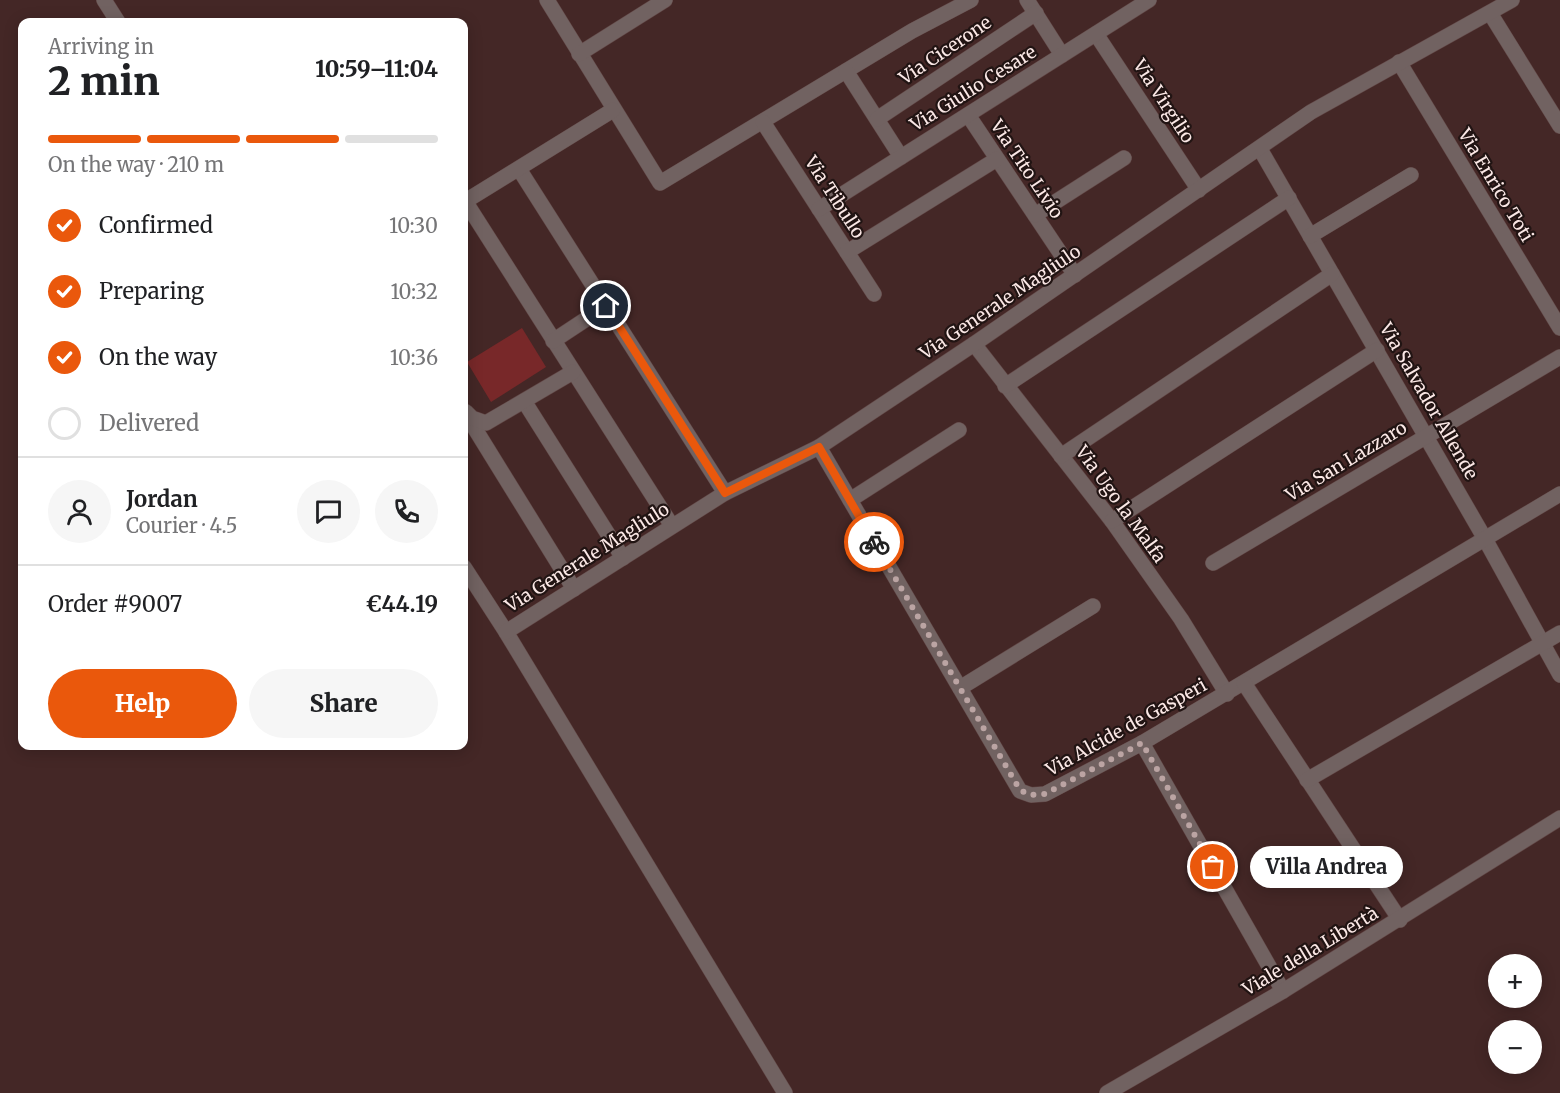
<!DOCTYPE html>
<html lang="en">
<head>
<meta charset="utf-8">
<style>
	:root { --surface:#fff; --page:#f6f6f6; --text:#202124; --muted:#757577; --line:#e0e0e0; --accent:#ea580c }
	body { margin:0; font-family:Merriweather,serif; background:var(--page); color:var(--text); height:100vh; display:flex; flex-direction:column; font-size:22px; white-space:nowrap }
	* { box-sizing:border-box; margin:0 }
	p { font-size:20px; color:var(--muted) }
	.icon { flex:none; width:33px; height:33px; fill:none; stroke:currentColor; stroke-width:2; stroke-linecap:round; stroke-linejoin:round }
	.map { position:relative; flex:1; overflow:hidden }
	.panel { position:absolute; left:18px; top:18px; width:450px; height:732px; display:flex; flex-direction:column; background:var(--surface); border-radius:12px; box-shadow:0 3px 15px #0003 }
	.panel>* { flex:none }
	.fabs { position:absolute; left:1488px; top:954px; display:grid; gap:12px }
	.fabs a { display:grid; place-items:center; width:54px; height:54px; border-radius:50%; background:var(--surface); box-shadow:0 3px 15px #0003; font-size:30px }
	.pin { position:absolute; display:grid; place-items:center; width:51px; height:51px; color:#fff; margin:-26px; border:3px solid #fff; border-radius:50%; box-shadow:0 2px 6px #0007 }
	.courier { position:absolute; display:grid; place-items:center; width:60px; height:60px; margin:-30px; border:4px solid #ea580c; border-radius:50%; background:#fff; color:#222; box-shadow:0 2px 8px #0007 }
	.bubble { position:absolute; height:42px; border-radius:21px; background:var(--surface); box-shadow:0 3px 15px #0003; font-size:20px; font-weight:800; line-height:42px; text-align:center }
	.overview em { font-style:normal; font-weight:800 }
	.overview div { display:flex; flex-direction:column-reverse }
	.overview { display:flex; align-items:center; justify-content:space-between; height:102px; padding:0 30px }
	h1 { font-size:39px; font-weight:800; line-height:45px }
	.bar { display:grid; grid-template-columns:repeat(4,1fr); gap:9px 6px; align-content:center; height:72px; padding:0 30px }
	.bar i { height:8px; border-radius:4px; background:var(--line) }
	.bar .active { background:var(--accent) }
	.bar p { grid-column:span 4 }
	.line { display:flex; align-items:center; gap:15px; padding:0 30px; border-top:2px solid var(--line) }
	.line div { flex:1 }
	.round { display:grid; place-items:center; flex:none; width:63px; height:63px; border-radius:32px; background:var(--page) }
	ol { padding:0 30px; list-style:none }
	li { display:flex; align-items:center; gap:18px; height:66px }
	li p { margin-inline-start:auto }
	li .icon { padding:6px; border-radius:50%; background:var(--accent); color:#fff; stroke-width:4 }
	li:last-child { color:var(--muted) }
	li i { width:33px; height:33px; border:3px solid var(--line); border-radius:50% }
	.cta { display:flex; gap:12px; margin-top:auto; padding:12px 30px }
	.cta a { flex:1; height:69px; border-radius:36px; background:var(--accent); color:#fff; font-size:24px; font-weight:800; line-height:69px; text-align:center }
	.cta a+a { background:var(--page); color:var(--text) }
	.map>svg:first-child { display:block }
	.green { fill:#782829 }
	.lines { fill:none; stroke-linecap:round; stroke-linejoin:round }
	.minor-casing { stroke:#614645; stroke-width:16 }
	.minor { stroke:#716261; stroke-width:15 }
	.done { stroke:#bba4a3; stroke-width:6; stroke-dasharray:0 10.8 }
	.route { stroke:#ea580c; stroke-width:8 }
	.labels { text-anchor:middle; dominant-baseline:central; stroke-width:4.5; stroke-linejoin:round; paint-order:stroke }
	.street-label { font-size:18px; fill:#fbe8e6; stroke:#211413 }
</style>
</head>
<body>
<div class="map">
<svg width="1560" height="1093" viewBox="0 0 1560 1093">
	<rect width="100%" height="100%" fill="#442726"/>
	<!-- green -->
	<polygon class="green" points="522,328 546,367 491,402 467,362"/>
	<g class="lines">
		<!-- minor casing -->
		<g class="minor-casing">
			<g id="minor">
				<polyline points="104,0 118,22"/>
				<polyline points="547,0 660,183 912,31 971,0"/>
				<polyline points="1027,0 1062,55"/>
				<polyline points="1490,13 1560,126"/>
				<polyline points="1096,34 1199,190"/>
				<polyline points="579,54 665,0"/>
				<polyline points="1399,62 1560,328"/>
				<polyline points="846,71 901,157"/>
				<polyline points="968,115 1075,275"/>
				<polyline points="877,119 1036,13"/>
				<polyline points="763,122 874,294"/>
				<polyline points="1260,149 1485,539 1560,675"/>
				<polyline points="519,169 725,493"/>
				<polyline points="465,201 672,526"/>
				<polyline points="464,202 613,110"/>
				<polyline points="819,209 1149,0"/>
				<polyline points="1035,215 1124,158"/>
				<polyline points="1310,236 1411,175"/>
				<polyline points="847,252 997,159"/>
				<polyline points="553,341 606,306"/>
				<polyline points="974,344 1112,521 1181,619 1227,694"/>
				<polyline points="1005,386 1289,198"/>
				<polyline points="524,401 623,558"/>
				<polyline points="464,411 574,589"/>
				<polyline points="466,412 472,418 486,423 573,372"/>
				<polyline points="819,447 1020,791 1031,795 1045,794 1142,743 1560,494"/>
				<polyline points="1061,456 1332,274"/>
				<polyline points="850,500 959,430"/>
				<polyline points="1112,521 1377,350"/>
				<polyline points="1213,563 1560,357"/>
				<polyline points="464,567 506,632 785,1093"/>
				<polyline points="506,632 725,493 819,447 974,344 1311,112 1512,0"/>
				<polyline points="1244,683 1400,920"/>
				<polyline points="960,688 1093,606"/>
				<polyline points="1142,743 1283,991"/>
				<polyline points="1307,780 1560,633"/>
				<polyline points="1107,1093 1283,991 1560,818"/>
			</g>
		</g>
		<!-- minor -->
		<use href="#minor" class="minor"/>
	</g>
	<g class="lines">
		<!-- done -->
		<polyline class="done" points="874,542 1020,790 1030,795 1045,794 1142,743 1213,867"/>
		<!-- route -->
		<polyline class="route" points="606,306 725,493 819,447 874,542"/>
	</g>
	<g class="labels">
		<!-- street labels -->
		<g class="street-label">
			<text transform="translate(945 50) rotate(-34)">Via Cicerone</text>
			<text transform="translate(973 88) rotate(-32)">Via Giulio Cesare</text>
			<text transform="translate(1164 101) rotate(57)">Via Virgilio</text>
			<text transform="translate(1027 169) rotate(56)">Via Tito Livio</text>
			<text transform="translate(1496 185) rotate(59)">Via Enrico Toti</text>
			<text transform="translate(835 197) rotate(57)">Via Tibullo</text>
			<text transform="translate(1000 302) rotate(-34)">Via Generale Magliulo</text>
			<text transform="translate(1429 401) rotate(60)">Via Salvador Allende</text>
			<text transform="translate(1346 461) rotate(-31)">Via San Lazzaro</text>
			<text transform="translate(1121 504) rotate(54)">Via Ugo la Malfa</text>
			<text transform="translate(587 557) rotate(-32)">Via Generale Magliulo</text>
			<text transform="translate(1126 727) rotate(-29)">Via Alcide de Gasperi</text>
			<text transform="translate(1310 951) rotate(-31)">Viale della Libertà</text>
		</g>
	</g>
</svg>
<div class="fabs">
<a>+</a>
<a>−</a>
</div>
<div class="pin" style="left:1213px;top:867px;background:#ea580c"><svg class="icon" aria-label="bag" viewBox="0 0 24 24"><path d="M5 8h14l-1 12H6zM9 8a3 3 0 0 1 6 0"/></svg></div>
<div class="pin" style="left:606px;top:306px;background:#1f2937"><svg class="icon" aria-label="home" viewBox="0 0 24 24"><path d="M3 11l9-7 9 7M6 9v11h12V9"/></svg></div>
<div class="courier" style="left:874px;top:542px"><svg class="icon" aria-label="bike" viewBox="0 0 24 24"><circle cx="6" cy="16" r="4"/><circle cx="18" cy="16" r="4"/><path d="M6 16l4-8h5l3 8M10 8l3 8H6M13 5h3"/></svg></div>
<div class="bubble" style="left:1250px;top:846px;width:153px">Villa Andrea</div>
<section class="panel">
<div class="overview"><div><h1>2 min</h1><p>Arriving in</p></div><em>10:59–11:04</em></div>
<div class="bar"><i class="active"></i><i class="active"></i><i class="active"></i><i></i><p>On the way · 210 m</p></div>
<ol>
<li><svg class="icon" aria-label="check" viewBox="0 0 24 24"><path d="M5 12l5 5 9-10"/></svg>Confirmed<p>10:30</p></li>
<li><svg class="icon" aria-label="check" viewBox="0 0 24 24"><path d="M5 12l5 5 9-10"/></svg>Preparing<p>10:32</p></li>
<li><svg class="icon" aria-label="check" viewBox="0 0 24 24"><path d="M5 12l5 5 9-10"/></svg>On the way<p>10:36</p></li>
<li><i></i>Delivered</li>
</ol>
<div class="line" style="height:108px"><a class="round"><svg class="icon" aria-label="person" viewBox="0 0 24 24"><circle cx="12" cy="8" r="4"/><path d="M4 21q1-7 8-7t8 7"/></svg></a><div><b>Jordan</b><p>Courier · 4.5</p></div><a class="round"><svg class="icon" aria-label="chat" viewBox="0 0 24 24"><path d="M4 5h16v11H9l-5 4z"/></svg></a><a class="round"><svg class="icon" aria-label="phone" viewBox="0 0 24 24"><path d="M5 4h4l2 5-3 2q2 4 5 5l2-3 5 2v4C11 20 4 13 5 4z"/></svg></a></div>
<div class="line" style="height:78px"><div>Order #9007</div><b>€44.19</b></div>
<div class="cta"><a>Help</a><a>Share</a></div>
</section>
</div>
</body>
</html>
